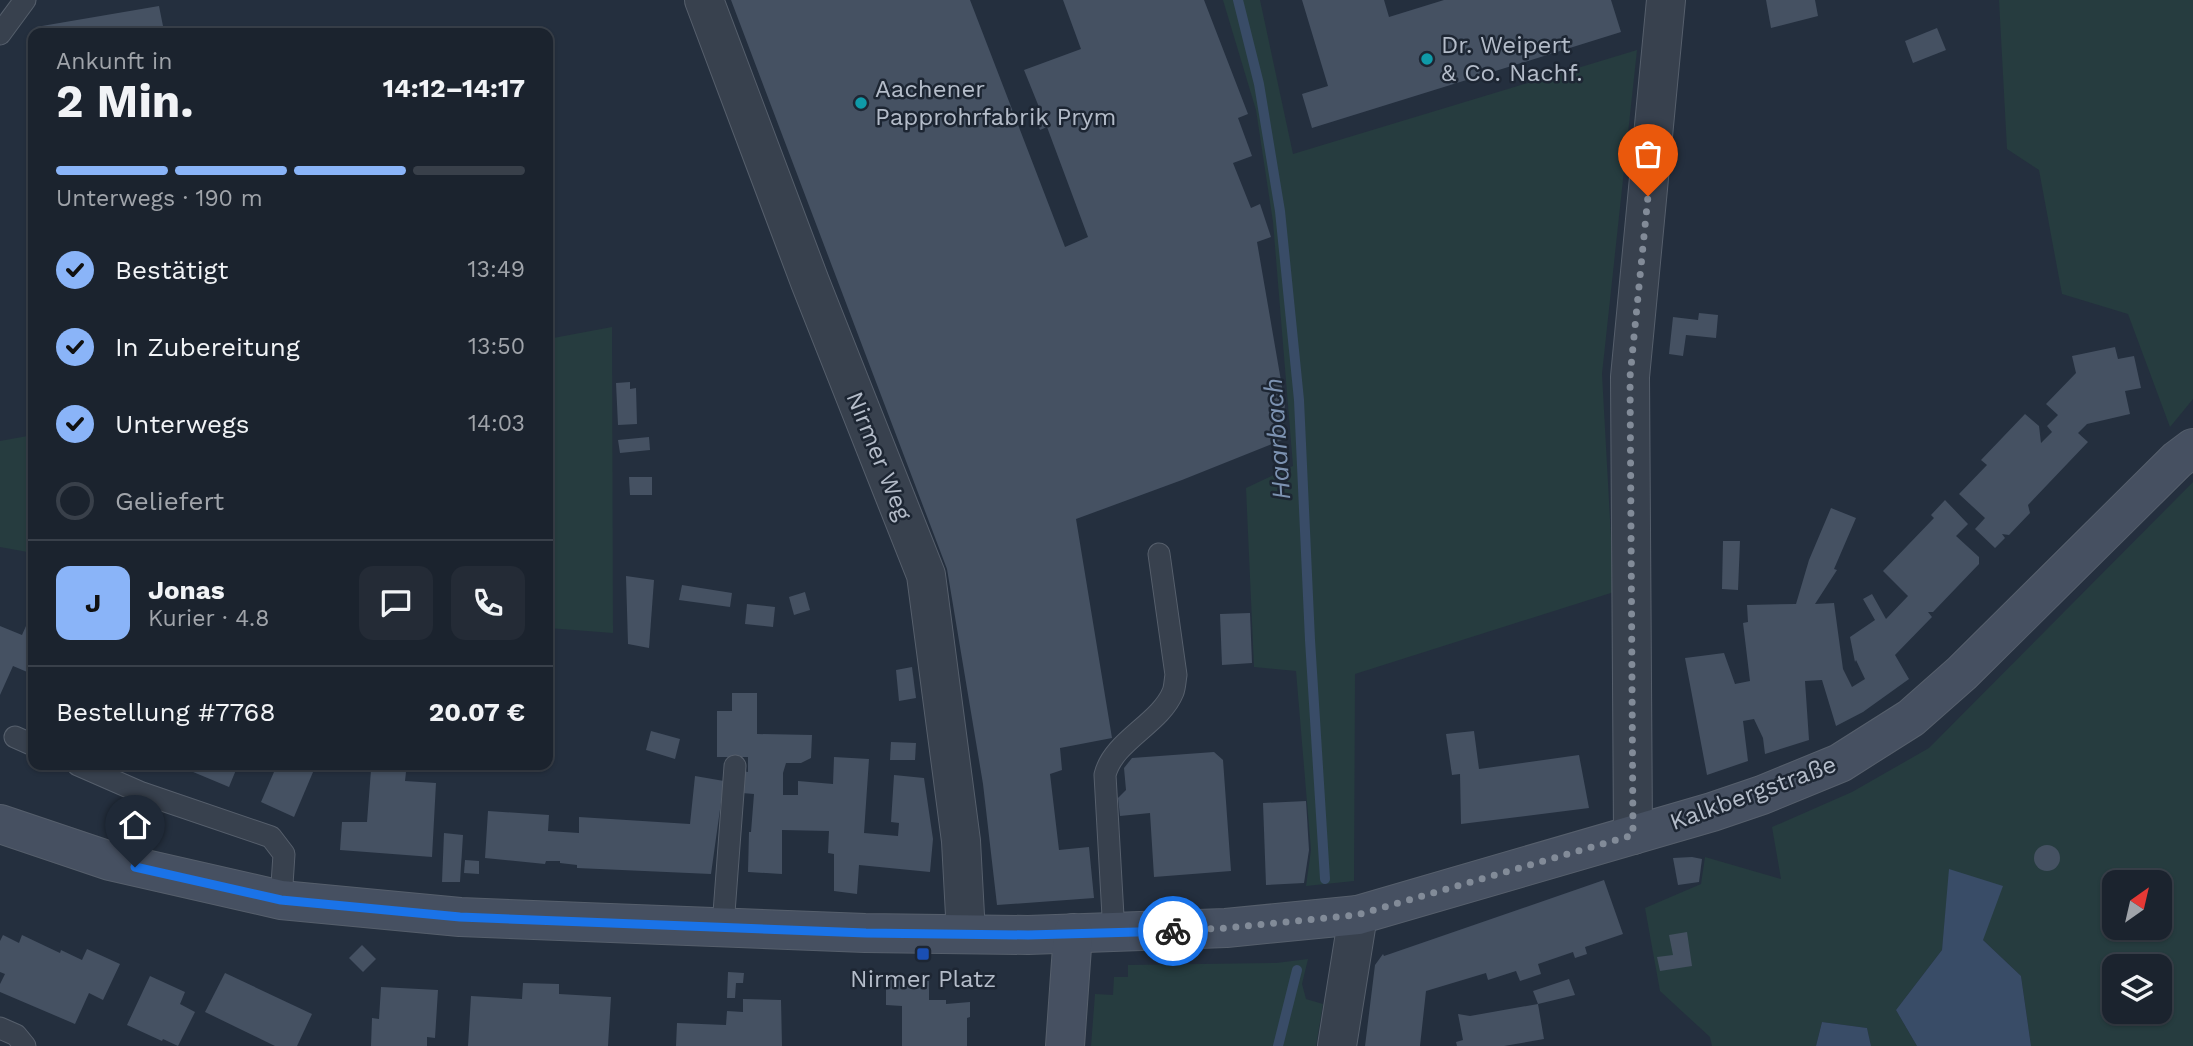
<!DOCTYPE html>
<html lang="de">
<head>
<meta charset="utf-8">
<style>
	:root { --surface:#1b232e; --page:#242b36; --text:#f1f3f6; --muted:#a0a4aa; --line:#39404a; --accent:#8ab4f8 }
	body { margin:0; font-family:"Work Sans",sans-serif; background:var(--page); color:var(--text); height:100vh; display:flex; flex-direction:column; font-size:26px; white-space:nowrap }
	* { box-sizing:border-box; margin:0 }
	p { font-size:23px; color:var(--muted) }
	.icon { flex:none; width:38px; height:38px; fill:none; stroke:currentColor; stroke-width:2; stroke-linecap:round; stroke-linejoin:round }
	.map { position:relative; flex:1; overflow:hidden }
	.side { position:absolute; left:28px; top:28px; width:525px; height:742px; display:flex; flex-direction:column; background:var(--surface); border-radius:14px; box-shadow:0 2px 5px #0004,0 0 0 2px var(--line) }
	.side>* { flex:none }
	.needle { width:46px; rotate:34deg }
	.tools { position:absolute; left:2102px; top:870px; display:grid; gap:14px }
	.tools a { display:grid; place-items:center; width:70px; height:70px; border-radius:14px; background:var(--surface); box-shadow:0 2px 5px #0004,0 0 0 2px var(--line); font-size:35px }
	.pin { position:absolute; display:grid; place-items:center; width:60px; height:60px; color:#fff; margin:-72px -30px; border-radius:50% 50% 50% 0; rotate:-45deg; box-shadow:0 0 7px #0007 }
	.pin .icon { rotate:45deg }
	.courier { position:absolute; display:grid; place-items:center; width:70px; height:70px; margin:-35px; border:5px solid #1a73e8; border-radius:50%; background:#fff; color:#222; box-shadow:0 2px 9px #0007 }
	.summary em { font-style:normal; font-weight:700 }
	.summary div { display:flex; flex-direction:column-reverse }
	.summary { display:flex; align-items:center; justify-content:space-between; height:119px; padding:0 28px }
	h1 { font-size:46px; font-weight:700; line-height:52px }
	.bar { display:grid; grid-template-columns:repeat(4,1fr); gap:10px 7px; align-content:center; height:84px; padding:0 28px }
	.bar i { height:9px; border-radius:5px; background:var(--line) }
	.bar .on { background:var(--accent) }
	.bar p { grid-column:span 4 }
	.line { display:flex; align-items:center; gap:18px; padding:0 28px; border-top:2px solid var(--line) }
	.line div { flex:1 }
	.round { display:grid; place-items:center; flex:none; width:74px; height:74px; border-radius:14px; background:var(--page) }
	ol { padding:0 28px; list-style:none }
	li { display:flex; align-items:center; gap:21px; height:77px }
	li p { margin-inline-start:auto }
	li .icon { padding:7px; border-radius:50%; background:var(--accent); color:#111; stroke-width:4 }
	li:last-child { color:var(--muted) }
	li i { width:38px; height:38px; border:4px solid var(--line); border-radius:50% }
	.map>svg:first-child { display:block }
	.green { fill:#263c3f; fill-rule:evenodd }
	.water { fill:#394c67 }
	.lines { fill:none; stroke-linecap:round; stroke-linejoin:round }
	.stream { stroke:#394c67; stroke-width:10 }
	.building { fill:#455162 }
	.lane-casing { stroke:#565f6c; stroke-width:23 }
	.street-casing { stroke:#565f6c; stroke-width:40 }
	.secondary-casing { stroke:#565f6c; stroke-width:40 }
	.lane { stroke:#38414e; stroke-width:21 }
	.street { stroke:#38414e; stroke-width:38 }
	.secondary { stroke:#465061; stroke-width:38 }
	.done { stroke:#828b98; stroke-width:7; stroke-dasharray:0 12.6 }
	.route { stroke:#1a73e8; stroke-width:9 }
	.culture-dot { fill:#0f9aa8; stroke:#1d2633; stroke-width:2.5 }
	.transit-dot { fill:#1a4fb4; stroke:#1d2633; stroke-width:2.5 }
	.labels { text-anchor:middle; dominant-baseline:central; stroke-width:5; stroke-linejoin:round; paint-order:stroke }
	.poi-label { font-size:24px; fill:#b4bcc9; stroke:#1d2633; text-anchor:start }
	.street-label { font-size:24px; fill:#b4bcc9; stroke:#1d2633 }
	.water-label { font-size:26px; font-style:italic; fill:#7c92b1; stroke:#1d2633 }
</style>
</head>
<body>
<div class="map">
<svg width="2193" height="1046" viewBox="0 0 2193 1046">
	<rect width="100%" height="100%" fill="#242f3e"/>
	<!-- green -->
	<g class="green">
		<polygon points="1223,0 1260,0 1293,154 1637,50 1602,374 1614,592 1355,674 1354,881 1306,886 1311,850 1296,671 1254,667 1246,488 1293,466 1273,222 1256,110"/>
		<polygon points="1999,0 2193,0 2193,399 2170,427 2128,314 2062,294 2039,170 2007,149"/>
		<polygon points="612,327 613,633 548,628 548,339"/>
		<polygon points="33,435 33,553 0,547 0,441"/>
		<path d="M2193,482V1046H2031L2021,976L1983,940L1950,870L1942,950L1896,1010L1917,1046H1871L1867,1028L1822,1022L1816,1046H1712L1710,1037L1660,991L1645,908L1701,884L1705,857L1781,879L1772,827L1852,792L1929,748ZM2114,882H2160V928H2114ZM2114,966H2160V1012H2114Z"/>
		<polygon points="1308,959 1302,984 1306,999 1323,1004 1316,1046 1091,1046 1095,994 1113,995 1114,977 1128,977 1128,965 1276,963"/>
	</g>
	<!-- water -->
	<g class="water">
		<polygon points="1949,869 2003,886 1983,940 2021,976 2031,1046 1917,1046 1896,1010 1942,950"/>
		<polygon points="1822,1022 1867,1028 1871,1046 1816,1046"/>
	</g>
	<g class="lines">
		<!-- stream -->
		<g class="stream">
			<polyline points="1238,0 1259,84 1280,211 1299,400 1310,640 1325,879"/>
			<polyline points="1278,1046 1297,970"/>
		</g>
	</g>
	<!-- building -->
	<g class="building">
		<polygon points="731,0 970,0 1065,247 1088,237 1047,127 1040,130 1034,115 1041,112 1024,70 1081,49 1063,0 1204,0 1248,114 1238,118 1252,156 1233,163 1251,208 1260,204 1271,237 1257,242 1285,404 1282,440 1182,480 1076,519 1112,738 1060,748 1062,770 1050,774 1059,850 1089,847 1094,898 997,905 983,784 947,569"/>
		<polygon points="1302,0 1384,0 1389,17 1444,0 1611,0 1621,32 1312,128 1302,94 1328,86"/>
		<polygon points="1766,0 1815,0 1818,16 1771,28"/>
		<polygon points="159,6 164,31 174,30 174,33 37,33 36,27"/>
		<polygon points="1937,28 1946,50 1913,63 1905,41"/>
		<polygon points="1699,313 1718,315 1716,338 1686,335 1683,356 1669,354 1673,317 1698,320"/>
		<polygon points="2115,347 2118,359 2134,356 2141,388 2125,391 2130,414 2087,424 2078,433 2088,442 2028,505 2030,513 2009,535 2002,534 2005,538 1995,548 1975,529 1985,518 1959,494 1987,465 1981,460 2025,414 2039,426 2041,443 2052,432 2047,426 2058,415 2046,404 2076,373 2072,356"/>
		<polygon points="630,382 630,389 636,388 637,424 618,425 616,383"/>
		<polygon points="649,437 650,450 620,453 618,440"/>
		<polygon points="629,477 652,477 652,495 630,495"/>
		<polygon points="1945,500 1968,524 1956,536 1979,557 1979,564 1933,612 1928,612 1932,617 1895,655 1909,679 1863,712 1836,726 1822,680 1805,681 1809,740 1765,754 1763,738 1754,719 1743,721 1748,761 1707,775 1685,658 1724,653 1735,684 1750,681 1743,623 1748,622 1747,605 1796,604 1809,560 1831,508 1856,518 1834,569 1837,570 1815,604 1834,603 1843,669 1852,687 1865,679 1856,660 1855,662 1850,637 1875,620 1863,599 1872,594 1886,619 1908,596 1883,571 1934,518 1931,515"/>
		<polygon points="1723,541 1740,541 1738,590 1722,589"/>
		<polygon points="626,576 654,580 649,648 628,644"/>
		<polygon points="682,585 732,593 730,607 679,600"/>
		<polygon points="805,592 810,610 794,615 789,597"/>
		<polygon points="747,604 775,607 773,627 745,624"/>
		<polygon points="1250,613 1252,663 1222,665 1220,614"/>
		<polygon points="30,617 33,618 33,670 32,674 13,666 0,695 0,626 22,635"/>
		<polygon points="912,667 916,698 899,701 896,670"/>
		<polygon points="732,693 757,693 757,734 812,735 811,758 801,763 786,763 783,773 783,795 798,795 798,781 833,784 834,757 869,759 864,833 898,836 899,823 891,822 894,775 924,778 933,839 930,872 859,865 857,894 834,891 834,854 828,853 829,831 782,830 782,874 748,872 749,832 751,832 754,794 742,793 743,771 748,772 748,757 717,757 717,711 732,711"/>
		<polygon points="651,731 680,739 675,759 646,750"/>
		<polygon points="1474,731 1479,769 1579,755 1589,808 1461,824 1460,774 1452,775 1446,734"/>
		<polygon points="891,742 916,743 915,760 890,760"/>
		<polygon points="1214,752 1223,760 1231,871 1154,877 1150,813 1120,816 1118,798 1126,790 1124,768 1132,758"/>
		<polygon points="187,765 238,765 229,787 186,769"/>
		<polygon points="277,765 316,765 294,817 261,802"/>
		<polygon points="371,770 406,772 405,781 436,783 432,857 340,850 342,822 367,822"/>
		<polygon points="695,776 724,781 711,874 577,868 577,865 560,863 560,861 546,861 545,864 485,858 488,811 549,815 548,831 579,833 579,817 690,824"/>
		<polygon points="1306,801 1309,850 1304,883 1266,885 1263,803"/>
		<polygon points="444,833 463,835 460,882 442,882"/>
		<circle cx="2047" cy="858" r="13"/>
		<polygon points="1692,857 1702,859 1699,882 1678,885 1673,858"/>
		<polygon points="465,860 479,861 479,874 464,873"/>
		<polygon points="1604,880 1623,934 1585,947 1587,954 1575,958 1573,952 1538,964 1541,974 1520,981 1516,971 1488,980 1486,973 1426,991 1420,1046 1365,1046 1375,965 1383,954 1384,956"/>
		<polygon points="1687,932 1692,966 1660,971 1657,957 1673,955 1669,935"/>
		<polygon points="3,935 19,943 22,935 60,953 61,950 82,960 87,949 120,964 103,1000 89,993 75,1024 0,992 0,984 5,974 0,972 0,941"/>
		<polygon points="362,945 376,959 363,972 349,958"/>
		<polygon points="728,972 744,973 743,983 736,983 735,998 727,998"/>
		<polygon points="225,973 312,1014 297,1046 275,1046 205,1012"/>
		<polygon points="150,976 185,992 180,1004 195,1012 178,1046 163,1039 162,1041 127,1025"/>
		<polygon points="1569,979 1575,995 1538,1004 1533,991"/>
		<polygon points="886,980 929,981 929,1000 946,1000 946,1004 970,1002 970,1017 967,1018 967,1046 902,1046 902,1006 886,1005"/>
		<polygon points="523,983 559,984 559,994 611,997 608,1046 468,1046 471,996 522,999"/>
		<polygon points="381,987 438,990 435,1038 427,1037 427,1046 371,1046 372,1018 379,1019"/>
		<polygon points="743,999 781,1000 782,1046 676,1046 677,1023 726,1025 727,1011 743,1012"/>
		<polygon points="1538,1004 1544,1039 1504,1046 1457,1046 1456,1042 1463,1040 1458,1014 1470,1016"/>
	</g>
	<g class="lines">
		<!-- lane casing -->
		<g class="lane-casing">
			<g id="lane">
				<polyline points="0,34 25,0"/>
				<polyline points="15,737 33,745"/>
				<polyline points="78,765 142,793 271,837 284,854 281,900"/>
				<polyline points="723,926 735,766"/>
				<path d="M1114,934L1105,775C1113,741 1160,724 1173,692C1175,687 1175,680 1176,675L1159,554"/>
				<polyline points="0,1028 16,1035 25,1046"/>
			</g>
		</g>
		<!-- street casing -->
		<g class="street-casing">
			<g id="street">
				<polyline points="704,0 810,282 926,575 961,841 966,934"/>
				<polyline points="1633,835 1630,377 1666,0"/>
				<polyline points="1337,1046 1358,915"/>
			</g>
		</g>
		<!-- secondary casing -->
		<g class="secondary-casing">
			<g id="secondary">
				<polyline points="0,824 110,861 281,900 460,917 865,933 1028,935 1226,928 1358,915 1712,812 1762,795 1840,763 1911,718 1962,673 2177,460 2193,448"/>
				<polyline points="1065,1046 1073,933"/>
			</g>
		</g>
		<!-- lane -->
		<use href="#lane" class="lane"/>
		<!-- street -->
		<use href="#street" class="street"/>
		<!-- secondary -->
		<use href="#secondary" class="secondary"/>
	</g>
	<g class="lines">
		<!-- done -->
		<polyline class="done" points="1173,931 1226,928 1357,915 1633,835 1630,377 1648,196"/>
		<!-- route -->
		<polyline class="route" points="135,867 281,900 460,917 866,933 1028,935 1173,931"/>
	</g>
	<!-- markers -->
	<g class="culture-dot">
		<circle cx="1427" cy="59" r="7"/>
		<circle cx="861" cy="103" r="7"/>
	</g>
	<rect class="transit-dot" x="916" y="947" width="14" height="14" rx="3.5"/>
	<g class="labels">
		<!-- poi labels -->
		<g class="poi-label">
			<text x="1441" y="45">Dr. Weipert<tspan x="1441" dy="28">&amp; Co. Nachf.</tspan></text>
			<text x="875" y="89">Aachener<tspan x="875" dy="28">Papprohrfabrik Prym</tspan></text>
			<text x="923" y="979" text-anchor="middle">Nirmer Platz</text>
		</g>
		<!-- street labels -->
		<g class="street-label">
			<text transform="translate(879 456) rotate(68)">Nirmer Weg</text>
			<text transform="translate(1753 793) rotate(-20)">Kalkbergstraße</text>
		</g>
		<!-- water labels -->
		<g class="water-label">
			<text transform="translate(1277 439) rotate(-94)">Haarbach</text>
		</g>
	</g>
</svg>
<div class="tools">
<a><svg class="needle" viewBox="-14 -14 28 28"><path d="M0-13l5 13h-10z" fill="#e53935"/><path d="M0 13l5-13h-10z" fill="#a0a4aa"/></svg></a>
<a><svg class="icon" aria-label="layers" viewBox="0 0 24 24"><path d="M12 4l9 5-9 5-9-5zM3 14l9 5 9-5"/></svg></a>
</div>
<div class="pin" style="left:1648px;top:196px;background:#ea580c"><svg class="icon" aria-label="bag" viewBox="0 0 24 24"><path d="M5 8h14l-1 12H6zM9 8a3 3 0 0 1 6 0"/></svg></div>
<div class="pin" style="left:135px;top:867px;background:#1f2937"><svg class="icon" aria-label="home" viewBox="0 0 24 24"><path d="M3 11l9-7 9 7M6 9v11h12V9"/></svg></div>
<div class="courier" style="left:1173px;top:931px"><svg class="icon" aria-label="bike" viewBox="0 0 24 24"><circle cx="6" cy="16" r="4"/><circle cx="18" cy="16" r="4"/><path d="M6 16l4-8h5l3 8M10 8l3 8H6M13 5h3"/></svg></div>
<section class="side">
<div class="summary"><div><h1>2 Min.</h1><p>Ankunft in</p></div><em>14:12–14:17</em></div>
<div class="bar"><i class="on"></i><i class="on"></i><i class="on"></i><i></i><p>Unterwegs · 190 m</p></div>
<ol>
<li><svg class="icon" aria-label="check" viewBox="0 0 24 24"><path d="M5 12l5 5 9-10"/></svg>Bestätigt<p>13:49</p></li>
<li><svg class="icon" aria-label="check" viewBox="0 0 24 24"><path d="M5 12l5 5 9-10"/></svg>In Zubereitung<p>13:50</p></li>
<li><svg class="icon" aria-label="check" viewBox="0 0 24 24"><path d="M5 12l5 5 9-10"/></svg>Unterwegs<p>14:03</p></li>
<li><i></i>Geliefert</li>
</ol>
<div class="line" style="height:126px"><b class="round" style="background:var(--accent);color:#111">J</b><div><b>Jonas</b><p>Kurier · 4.8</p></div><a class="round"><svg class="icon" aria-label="chat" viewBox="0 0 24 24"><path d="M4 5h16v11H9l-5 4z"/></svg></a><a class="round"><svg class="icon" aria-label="phone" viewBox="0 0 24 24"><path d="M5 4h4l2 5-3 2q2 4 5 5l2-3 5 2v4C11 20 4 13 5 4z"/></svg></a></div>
<div class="line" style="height:91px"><div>Bestellung #7768</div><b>20.07 €</b></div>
</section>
</div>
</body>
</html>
